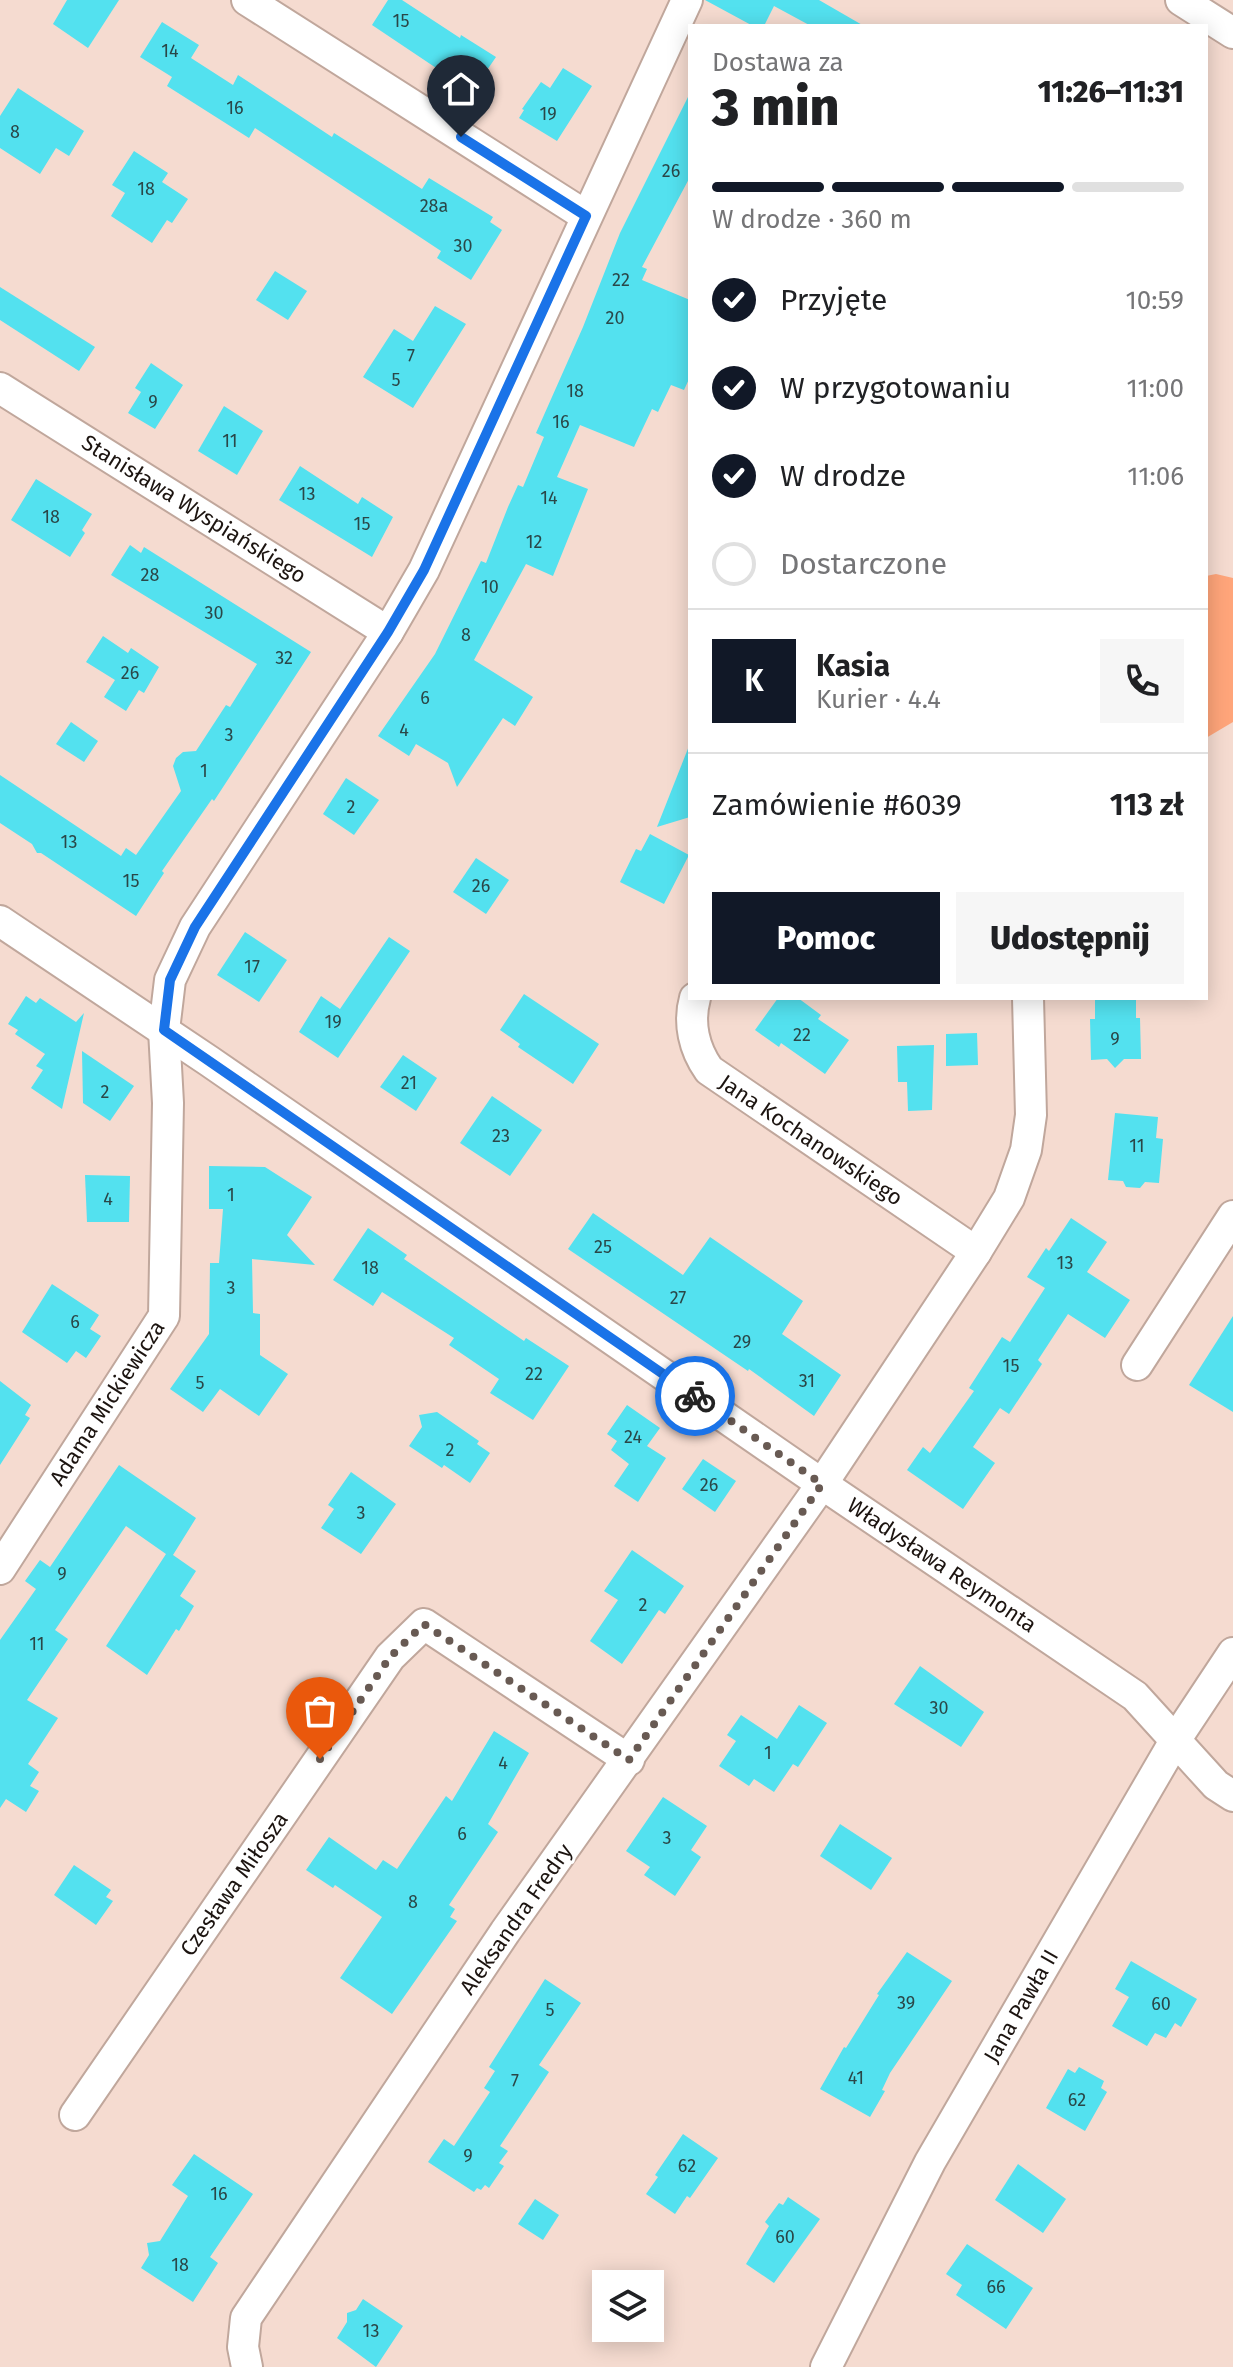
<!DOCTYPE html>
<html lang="pl">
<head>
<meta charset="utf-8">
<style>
	:root { --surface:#fff; --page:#f6f6f6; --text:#202124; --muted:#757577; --line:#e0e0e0; --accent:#111827 }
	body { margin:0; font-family:"Fira Sans",sans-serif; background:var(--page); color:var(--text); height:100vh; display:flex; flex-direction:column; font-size:30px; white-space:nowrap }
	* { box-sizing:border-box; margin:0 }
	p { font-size:26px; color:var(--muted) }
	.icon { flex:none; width:44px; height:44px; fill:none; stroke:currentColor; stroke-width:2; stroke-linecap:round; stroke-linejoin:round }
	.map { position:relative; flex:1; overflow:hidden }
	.sheet { position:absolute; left:688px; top:24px; width:520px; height:976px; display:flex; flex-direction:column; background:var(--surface); border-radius:0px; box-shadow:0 4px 20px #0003 }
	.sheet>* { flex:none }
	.controls { position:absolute; left:592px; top:2270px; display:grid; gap:16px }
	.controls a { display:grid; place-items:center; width:72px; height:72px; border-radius:0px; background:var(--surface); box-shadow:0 4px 20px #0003; font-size:40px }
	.pin { position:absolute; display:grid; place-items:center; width:68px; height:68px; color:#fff; margin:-82px -34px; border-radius:50% 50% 50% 0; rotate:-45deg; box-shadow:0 0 8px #0007 }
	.pin .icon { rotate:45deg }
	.courier { position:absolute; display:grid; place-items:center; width:80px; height:80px; margin:-40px; border:6px solid #1a73e8; border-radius:50%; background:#fff; color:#222; box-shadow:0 2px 10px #0007 }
	.overview em { font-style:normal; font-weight:800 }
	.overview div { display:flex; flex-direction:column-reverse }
	.overview { display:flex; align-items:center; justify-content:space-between; height:136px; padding:0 24px }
	h1 { font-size:52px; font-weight:800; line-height:60px }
	.bar { display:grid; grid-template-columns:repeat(4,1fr); gap:12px 8px; align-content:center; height:96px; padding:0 24px }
	.bar i { height:10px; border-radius:6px; background:var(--line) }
	.bar .active { background:var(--accent) }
	.bar p { grid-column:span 4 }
	.line { display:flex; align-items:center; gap:20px; padding:0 24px; border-top:2px solid var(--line) }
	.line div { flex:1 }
	.round { display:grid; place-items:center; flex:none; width:84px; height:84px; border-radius:0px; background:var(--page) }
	ol { padding:0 24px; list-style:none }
	li { display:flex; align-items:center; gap:24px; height:88px }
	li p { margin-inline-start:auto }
	li .icon { padding:8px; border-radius:50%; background:var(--accent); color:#fff; stroke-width:4 }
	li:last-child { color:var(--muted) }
	li i { width:44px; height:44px; border:4px solid var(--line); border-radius:50% }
	.cta { display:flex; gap:16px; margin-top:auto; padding:16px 24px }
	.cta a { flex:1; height:92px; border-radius:0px; background:var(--accent); color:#fff; font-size:32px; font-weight:800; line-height:92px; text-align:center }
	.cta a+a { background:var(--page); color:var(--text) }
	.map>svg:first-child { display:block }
	.water { fill:#ffa57a }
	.building { fill:#53e1ef }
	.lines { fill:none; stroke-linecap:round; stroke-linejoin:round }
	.minor-casing { stroke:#c0a79c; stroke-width:34 }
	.minor { stroke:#fff; stroke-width:30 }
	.done { stroke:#685a53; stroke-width:8; stroke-dasharray:0 14.4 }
	.route { stroke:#1a73e8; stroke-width:10 }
	.labels { text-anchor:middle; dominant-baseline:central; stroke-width:6; stroke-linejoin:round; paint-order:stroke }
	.number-label { font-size:18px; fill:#2a4748 }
	.street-label { font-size:22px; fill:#1c1410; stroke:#fff }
</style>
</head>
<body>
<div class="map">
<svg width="1233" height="2367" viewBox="0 0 1233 2367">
	<rect width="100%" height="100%" fill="#f5dbd0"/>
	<!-- water -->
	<polygon class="water" points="1216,574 1233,578 1233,722 1206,738 1206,576"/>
	<!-- building -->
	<g class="building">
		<polygon points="67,0 119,0 88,48 53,24"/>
		<polygon points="388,0 402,0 460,38 461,35 496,57 472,92 372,25"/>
		<polygon points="705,0 819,0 864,26 811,26 774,6 764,26 753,26"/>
		<polygon points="162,22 199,45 191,58 233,85 238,75 332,137 334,133 422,189 429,178 493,217 490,222 502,230 471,280 437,258 441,251 255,128 249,138 167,86 172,77 140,57"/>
		<polygon points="563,68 592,86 557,141 519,118 524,110 522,109 541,82 550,88"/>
		<polygon points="18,88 84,131 69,156 56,148 40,174 0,148 0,116"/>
		<polygon points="690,93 690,177 642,267 647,269 642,280 690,300 690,377 684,390 671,385 658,412 652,409 634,447 580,425 557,477 588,489 553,576 526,564 474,660 533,697 515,726 503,718 457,787 448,763 416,744 409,756 378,736 435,654 481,561 486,563 508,507 518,485 523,487 544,437 536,433 583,327 620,233"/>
		<polygon points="134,151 168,173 162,182 188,199 172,223 167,220 152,243 111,216 125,193 112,185"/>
		<polygon points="275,271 307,291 288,320 256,300"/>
		<polygon points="0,287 95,347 79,371 0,320"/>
		<polygon points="435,306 466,324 413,408 363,377 394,329 413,341"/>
		<polygon points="151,363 183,385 155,429 128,413 141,392 135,388"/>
		<polygon points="224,406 263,431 237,475 198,451"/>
		<polygon points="300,466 358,504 362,497 393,517 372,557 279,500"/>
		<polygon points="36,479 92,514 82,530 85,533 70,557 11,520"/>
		<polygon points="130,545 141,553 144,547 311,652 214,801 212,799 162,871 164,873 136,916 41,853 37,853 32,844 0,823 0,775 121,856 126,848 136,855 181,791 173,766 176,758 183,752 196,751 226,705 230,707 257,664 111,575"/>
		<polygon points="103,636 128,653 131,648 159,667 144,693 139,690 126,711 104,697 115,680 86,662"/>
		<polygon points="71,722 98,741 84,762 56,744"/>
		<polygon points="689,746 690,817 657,827"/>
		<polygon points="346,778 379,800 354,835 323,814"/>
		<polygon points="650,834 689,855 664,904 620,882 636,849 641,851"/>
		<polygon points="476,858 509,880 486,914 453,892"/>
		<polygon points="245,932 287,960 259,1002 217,975"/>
		<polygon points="389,937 410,951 338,1058 299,1032 321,996 340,1009"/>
		<polygon points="524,994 599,1044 573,1084 518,1047 520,1044 500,1030"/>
		<polygon points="26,996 36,1003 40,998 76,1022 84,1013 62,1109 31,1088 43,1070 36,1066 45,1054 15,1034 18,1030 8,1024"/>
		<polygon points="778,998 798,998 821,1015 818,1019 849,1040 825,1074 781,1043 779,1047 755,1030"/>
		<polygon points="1095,998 1136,998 1136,1018 1140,1018 1141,1059 1124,1059 1115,1068 1107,1059 1091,1060 1090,1019 1095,1019"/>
		<polygon points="977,1033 978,1065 946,1066 946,1034"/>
		<polygon points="934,1045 932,1110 908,1111 907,1082 898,1082 897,1046"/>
		<polygon points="82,1051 134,1086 110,1121 83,1103"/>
		<polygon points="403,1055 437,1078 416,1111 380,1087"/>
		<polygon points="492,1096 542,1130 510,1176 460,1143"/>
		<polygon points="1115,1113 1158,1117 1156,1138 1163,1139 1159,1183 1145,1182 1140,1188 1126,1187 1123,1181 1108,1180"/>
		<polygon points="209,1166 265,1167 312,1197 287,1235 315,1265 252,1259 253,1313 260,1314 260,1355 288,1374 259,1416 220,1389 203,1412 170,1389 209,1334 210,1263 219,1263 223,1209 209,1209"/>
		<polygon points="85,1175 130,1176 129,1222 87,1222"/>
		<polygon points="593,1213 683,1275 710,1237 803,1301 782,1334 841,1375 814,1416 749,1369 748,1371 568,1249"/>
		<polygon points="1071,1218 1107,1242 1087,1272 1130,1300 1105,1338 1068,1314 1038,1360 1042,1364 1009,1414 1000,1408 973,1447 995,1463 963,1509 907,1470 923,1447 930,1453 974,1391 969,1388 1002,1337 1010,1342 1045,1288 1027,1277 1046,1248 1049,1251"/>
		<polygon points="368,1228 407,1255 404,1259 524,1341 526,1338 569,1366 533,1420 490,1393 499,1379 449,1345 454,1338 382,1292 373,1306 333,1280"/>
		<polygon points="52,1284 99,1315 90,1329 101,1336 86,1358 76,1351 67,1363 22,1332"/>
		<polygon points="1233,1316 1233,1412 1189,1385"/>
		<polygon points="0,1381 31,1405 25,1415 30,1418 0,1465"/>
		<polygon points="627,1405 660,1428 647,1446 666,1458 638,1502 614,1486 629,1464 611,1450 617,1441 607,1434"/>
		<polygon points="437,1412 479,1441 477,1444 490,1453 470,1483 444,1465 442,1468 409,1446 422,1427 419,1415"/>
		<polygon points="703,1459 736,1481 715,1512 682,1489"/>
		<polygon points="119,1465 196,1518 173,1555 196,1571 180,1596 194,1606 179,1631 176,1629 147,1675 106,1646 166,1554 126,1526 55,1630 68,1639 27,1700 58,1718 28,1764 39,1772 30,1786 39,1791 26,1812 6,1799 0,1808 0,1640 36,1589 25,1581 40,1560 50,1567"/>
		<polygon points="351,1472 396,1504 361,1554 321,1528 334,1509 328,1505"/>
		<polygon points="632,1550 684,1586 665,1614 659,1610 622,1664 590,1641 618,1600 604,1591"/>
		<polygon points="920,1666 984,1712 961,1747 894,1704"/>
		<polygon points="799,1705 827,1723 798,1767 793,1764 774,1792 754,1779 749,1786 719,1766 736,1741 727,1735 741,1715 777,1739"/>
		<polygon points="494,1731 529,1753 488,1824 498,1832 449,1905 455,1909 450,1917 457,1921 392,2014 340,1978 382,1917 335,1885 333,1888 306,1870 329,1837 376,1870 383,1860 397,1869 446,1796 452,1801"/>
		<polygon points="663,1797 707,1826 691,1850 701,1857 675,1896 644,1875 650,1867 626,1851"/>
		<polygon points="840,1824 892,1858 871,1890 820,1856"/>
		<polygon points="74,1865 111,1890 106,1897 113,1901 96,1925 54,1895"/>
		<polygon points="907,1952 952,1981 890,2073 882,2090 885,2091 870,2117 820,2089 844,2047 846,2048 879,1995 877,1994"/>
		<polygon points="1131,1961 1197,1999 1181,2027 1175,2023 1166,2038 1155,2033 1147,2046 1112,2026 1129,1997 1115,1989"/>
		<polygon points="545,1979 581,2003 539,2065 549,2072 500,2146 508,2151 499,2163 504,2166 489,2188 485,2185 481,2190 477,2188 474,2192 428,2162 444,2139 454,2146 490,2092 484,2088 495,2071 489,2067"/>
		<polygon points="1079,2067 1104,2081 1101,2088 1107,2092 1085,2131 1046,2108 1068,2069 1075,2073"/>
		<polygon points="683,2134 718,2158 690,2198 687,2196 675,2214 646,2194 658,2177 655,2175"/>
		<polygon points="194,2154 253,2194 210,2257 218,2263 193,2302 141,2268 149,2255 147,2243 160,2241 188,2196 172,2185"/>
		<polygon points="1018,2164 1066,2199 1043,2233 995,2200"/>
		<polygon points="788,2197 820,2219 774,2283 746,2264 769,2226 765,2222 779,2203 783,2205"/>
		<polygon points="535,2199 559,2215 543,2240 518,2224"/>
		<polygon points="967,2244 1033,2288 1006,2329 956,2295 962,2285 946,2274"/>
		<polygon points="363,2299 403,2326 376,2367 337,2338 347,2322 347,2313 356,2310"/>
	</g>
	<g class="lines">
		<!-- minor casing -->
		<g class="minor-casing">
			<g id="minor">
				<polyline points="247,0 586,216"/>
				<polyline points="1181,0 1233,33"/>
				<polyline points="0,388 388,632"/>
				<polyline points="0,921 209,1061 822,1484 1135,1696 1216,1785 1233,1796"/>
				<path d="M695,998C688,1023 694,1049 709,1070L976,1252"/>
				<polyline points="1137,1365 1233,1216"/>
				<polyline points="0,1569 164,1316 168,1103 164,1030 170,980 195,927 388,632 424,570 687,0"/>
				<polyline points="75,2115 390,1657 424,1624 629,1760"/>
				<polyline points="247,2367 243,2347 246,2318 505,1932 822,1484 976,1252 1009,1198 1026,1150 1031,1115 1028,998"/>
				<polyline points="826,2367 930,2162 1176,1739 1233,1653"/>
			</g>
		</g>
		<!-- minor -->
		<use href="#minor" class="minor"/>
	</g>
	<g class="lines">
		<!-- done -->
		<polyline class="done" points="320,1759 390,1657 424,1624 629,1760 822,1484 695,1396"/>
		<!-- route -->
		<polyline class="route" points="461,137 586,216 424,570 388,632 195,927 170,980 164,1030 695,1396"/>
	</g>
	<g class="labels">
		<!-- number labels -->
		<g class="number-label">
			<text x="401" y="21">15</text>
			<text x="170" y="51">14</text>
			<text x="235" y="108">16</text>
			<text x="548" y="114">19</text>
			<text x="15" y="132">8</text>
			<text x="671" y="171">26</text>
			<text x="146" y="189">18</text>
			<text x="434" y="206">28a</text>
			<text x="463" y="246">30</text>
			<text x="621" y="280">22</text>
			<text x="615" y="318">20</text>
			<text x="411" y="356">7</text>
			<text x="396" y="380">5</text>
			<text x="575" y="391">18</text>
			<text x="153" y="402">9</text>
			<text x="561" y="422">16</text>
			<text x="230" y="441">11</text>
			<text x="307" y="494">13</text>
			<text x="549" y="498">14</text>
			<text x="51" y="517">18</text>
			<text x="362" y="524">15</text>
			<text x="534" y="542">12</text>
			<text x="150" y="575">28</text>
			<text x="490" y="587">10</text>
			<text x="214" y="613">30</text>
			<text x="466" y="635">8</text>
			<text x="284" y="658">32</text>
			<text x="130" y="673">26</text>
			<text x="425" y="698">6</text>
			<text x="404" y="730">4</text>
			<text x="229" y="735">3</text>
			<text x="204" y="771">1</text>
			<text x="351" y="807">2</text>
			<text x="69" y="842">13</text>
			<text x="131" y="881">15</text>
			<text x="481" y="886">26</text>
			<text x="252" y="967">17</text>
			<text x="333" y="1022">19</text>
			<text x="802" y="1035">22</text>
			<text x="1115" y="1039">9</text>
			<text x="409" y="1083">21</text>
			<text x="105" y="1092">2</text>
			<text x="501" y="1136">23</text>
			<text x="1137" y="1146">11</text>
			<text x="231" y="1195">1</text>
			<text x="108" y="1199">4</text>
			<text x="603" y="1247">25</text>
			<text x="1065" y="1263">13</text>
			<text x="370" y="1268">18</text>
			<text x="231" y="1288">3</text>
			<text x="678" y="1298">27</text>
			<text x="75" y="1322">6</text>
			<text x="742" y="1342">29</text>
			<text x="1011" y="1366">15</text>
			<text x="534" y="1374">22</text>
			<text x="807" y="1381">31</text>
			<text x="200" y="1383">5</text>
			<text x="633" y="1437">24</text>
			<text x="450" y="1450">2</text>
			<text x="709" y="1485">26</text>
			<text x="361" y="1513">3</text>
			<text x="62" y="1574">9</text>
			<text x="643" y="1605">2</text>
			<text x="37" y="1644">11</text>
			<text x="939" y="1708">30</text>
			<text x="768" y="1753">1</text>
			<text x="503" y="1763">4</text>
			<text x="462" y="1834">6</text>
			<text x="667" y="1838">3</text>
			<text x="413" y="1902">8</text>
			<text x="906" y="2003">39</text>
			<text x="1161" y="2004">60</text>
			<text x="550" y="2010">5</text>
			<text x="856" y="2078">41</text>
			<text x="515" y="2081">7</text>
			<text x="1077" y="2100">62</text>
			<text x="468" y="2156">9</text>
			<text x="687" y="2166">62</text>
			<text x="219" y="2194">16</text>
			<text x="785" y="2237">60</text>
			<text x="180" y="2265">18</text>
			<text x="996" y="2287">66</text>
			<text x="371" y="2331">13</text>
		</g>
		<!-- street labels -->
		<g class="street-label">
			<text transform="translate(194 509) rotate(32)">Stanisława Wyspiańskiego</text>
			<text transform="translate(811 1140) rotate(34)">Jana Kochanowskiego</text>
			<text transform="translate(107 1403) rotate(-57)">Adama Mickiewicza</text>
			<text transform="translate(942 1565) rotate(34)">Władysława Reymonta</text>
			<text transform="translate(234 1884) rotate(-55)">Czesława Miłosza</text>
			<text transform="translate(516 1919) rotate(-55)">Aleksandra Fredry</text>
			<text transform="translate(1021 2006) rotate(-60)">Jana Pawła II</text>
		</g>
	</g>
</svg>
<div class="controls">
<a><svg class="icon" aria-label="layers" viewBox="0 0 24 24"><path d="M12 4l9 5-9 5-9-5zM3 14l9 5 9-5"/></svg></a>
</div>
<div class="pin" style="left:320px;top:1759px;background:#ea580c"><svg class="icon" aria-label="bag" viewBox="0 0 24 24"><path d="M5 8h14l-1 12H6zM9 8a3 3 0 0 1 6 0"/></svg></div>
<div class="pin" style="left:461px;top:137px;background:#1f2937"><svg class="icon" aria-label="home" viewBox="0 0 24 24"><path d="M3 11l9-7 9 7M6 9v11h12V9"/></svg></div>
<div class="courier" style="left:695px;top:1396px"><svg class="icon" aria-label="bike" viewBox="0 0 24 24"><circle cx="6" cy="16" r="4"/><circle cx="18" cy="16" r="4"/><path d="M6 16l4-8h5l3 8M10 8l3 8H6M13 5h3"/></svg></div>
<section class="sheet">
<div class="overview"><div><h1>3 min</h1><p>Dostawa za</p></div><em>11:26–11:31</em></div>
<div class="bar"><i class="active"></i><i class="active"></i><i class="active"></i><i></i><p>W drodze · 360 m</p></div>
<ol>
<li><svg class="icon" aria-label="check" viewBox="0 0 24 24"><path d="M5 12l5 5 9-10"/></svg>Przyjęte<p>10:59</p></li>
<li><svg class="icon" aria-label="check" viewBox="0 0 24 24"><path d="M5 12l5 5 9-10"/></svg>W przygotowaniu<p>11:00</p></li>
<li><svg class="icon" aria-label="check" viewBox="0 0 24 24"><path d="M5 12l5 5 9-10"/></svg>W drodze<p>11:06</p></li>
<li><i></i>Dostarczone</li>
</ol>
<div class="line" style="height:144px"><b class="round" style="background:var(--accent);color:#fff">K</b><div><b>Kasia</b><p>Kurier · 4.4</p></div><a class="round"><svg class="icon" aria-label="phone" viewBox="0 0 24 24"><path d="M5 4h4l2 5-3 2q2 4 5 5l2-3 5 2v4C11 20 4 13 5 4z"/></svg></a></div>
<div class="line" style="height:104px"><div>Zamówienie #6039</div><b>113 zł</b></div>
<div class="cta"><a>Pomoc</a><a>Udostępnij</a></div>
</section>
</div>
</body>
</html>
